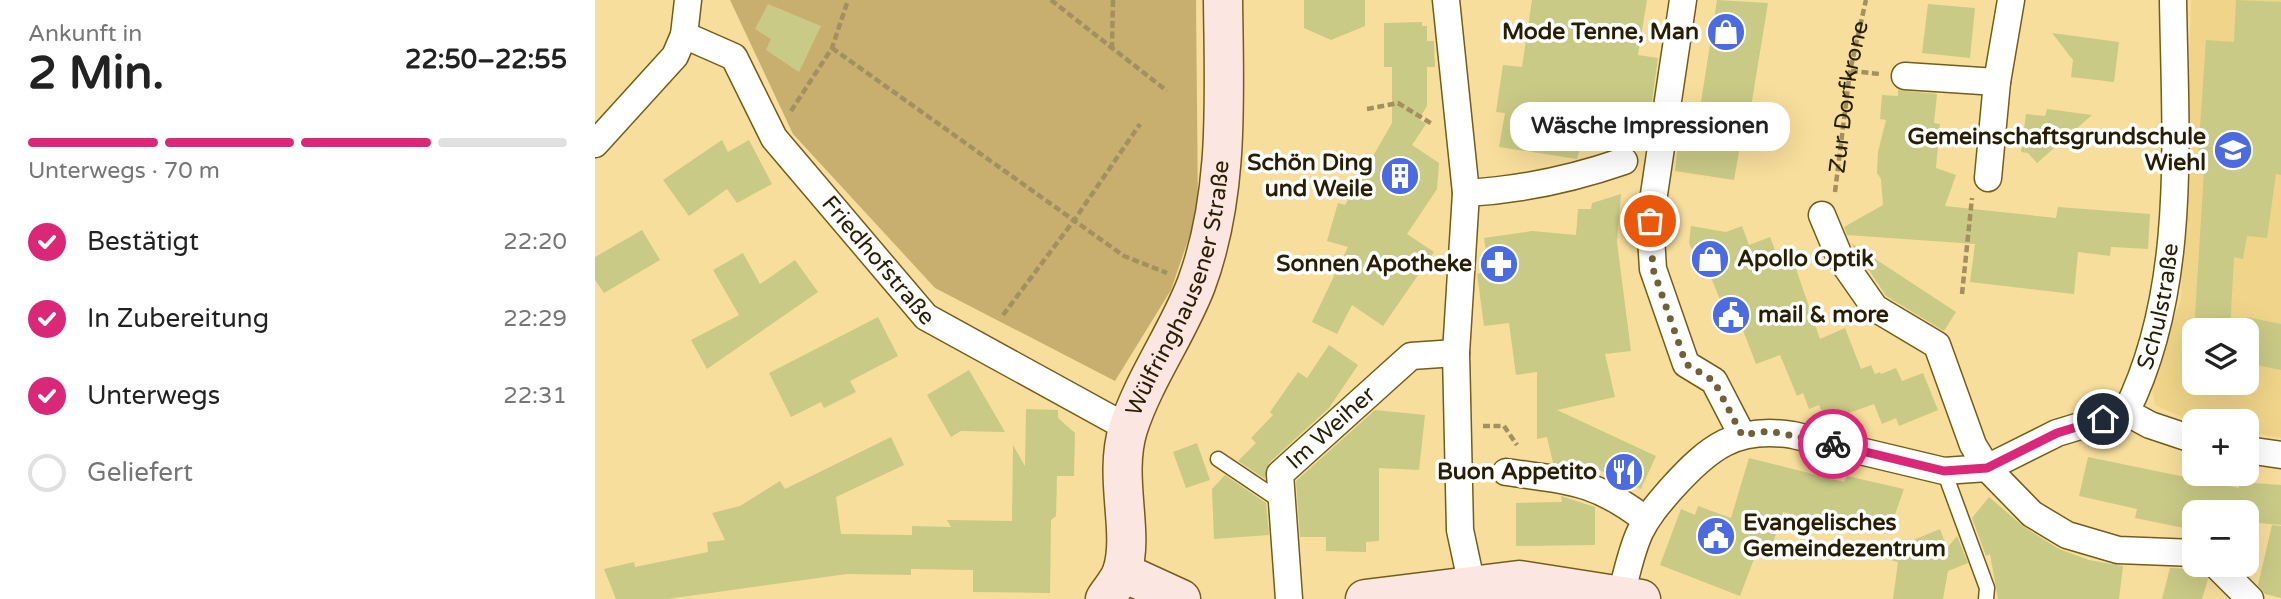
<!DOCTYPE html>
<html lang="de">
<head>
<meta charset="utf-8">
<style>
	:root { --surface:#fff; --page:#f2f2f2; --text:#222; --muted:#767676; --line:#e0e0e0; --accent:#db2777 }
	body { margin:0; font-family:"Varela Round",sans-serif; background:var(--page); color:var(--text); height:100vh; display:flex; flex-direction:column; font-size:26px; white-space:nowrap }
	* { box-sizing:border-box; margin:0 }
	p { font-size:23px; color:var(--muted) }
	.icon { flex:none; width:38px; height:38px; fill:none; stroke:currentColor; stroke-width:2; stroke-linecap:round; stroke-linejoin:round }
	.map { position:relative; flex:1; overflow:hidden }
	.details { display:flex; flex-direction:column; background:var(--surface); width:595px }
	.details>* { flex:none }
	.controls { position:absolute; left:1587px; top:318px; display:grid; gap:14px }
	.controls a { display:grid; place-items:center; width:77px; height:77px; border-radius:14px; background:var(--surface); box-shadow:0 7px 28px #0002; font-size:35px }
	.pin { position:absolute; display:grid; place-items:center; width:60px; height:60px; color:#fff; margin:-30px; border:4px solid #fff; border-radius:50%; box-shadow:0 2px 7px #0007 }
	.courier { position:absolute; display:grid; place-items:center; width:70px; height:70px; margin:-35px; border:5px solid #db2777; border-radius:50%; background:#fff; color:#222; box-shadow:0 2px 9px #0007 }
	.bubble { position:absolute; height:49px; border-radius:21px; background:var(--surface); box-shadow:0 7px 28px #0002; font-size:23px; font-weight:700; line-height:49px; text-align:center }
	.headline em { font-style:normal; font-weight:700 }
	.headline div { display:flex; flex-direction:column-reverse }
	.headline { display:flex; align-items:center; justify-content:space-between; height:119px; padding:0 28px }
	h1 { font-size:46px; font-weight:700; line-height:52px }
	.bar { display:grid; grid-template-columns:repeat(4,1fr); gap:10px 7px; align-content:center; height:84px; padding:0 28px }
	.bar i { height:9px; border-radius:5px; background:var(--line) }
	.bar .active { background:var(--accent) }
	.bar p { grid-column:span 4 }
	ol { padding:0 28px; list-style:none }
	li { display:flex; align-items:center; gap:21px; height:77px }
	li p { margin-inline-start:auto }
	li .icon { padding:7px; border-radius:50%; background:var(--accent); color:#fff; stroke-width:4 }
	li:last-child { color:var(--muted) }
	li i { width:38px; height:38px; border:4px solid var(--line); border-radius:50% }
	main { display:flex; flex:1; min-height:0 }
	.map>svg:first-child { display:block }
	.built { fill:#f0d489; fill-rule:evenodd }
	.green { fill:#c8af70 }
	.building { fill:#c9ca86 }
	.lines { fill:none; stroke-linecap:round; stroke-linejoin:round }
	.lane-casing { stroke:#745d18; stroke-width:17 }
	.street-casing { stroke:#745d18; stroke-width:29 }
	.secondary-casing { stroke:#745d18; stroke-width:41 }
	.path { stroke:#a3905e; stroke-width:4.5; stroke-dasharray:7 3.5; stroke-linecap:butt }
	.lane { stroke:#fff; stroke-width:14 }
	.street { stroke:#fff; stroke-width:26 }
	.secondary { stroke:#fce6e2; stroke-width:38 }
	.done { stroke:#706139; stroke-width:7; stroke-dasharray:0 12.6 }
	.route { stroke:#db2777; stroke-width:9 }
	.labels { text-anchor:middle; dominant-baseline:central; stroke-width:7; stroke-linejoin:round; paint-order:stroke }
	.poi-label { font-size:23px; font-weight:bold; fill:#271e03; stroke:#fff; text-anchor:end }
	.street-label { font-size:23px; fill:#271e03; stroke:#fff }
</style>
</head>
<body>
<main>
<section class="details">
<div class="headline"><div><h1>2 Min.</h1><p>Ankunft in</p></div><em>22:50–22:55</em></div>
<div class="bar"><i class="active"></i><i class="active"></i><i class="active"></i><i></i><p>Unterwegs · 70 m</p></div>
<ol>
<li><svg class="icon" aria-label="check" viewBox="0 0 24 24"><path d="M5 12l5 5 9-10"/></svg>Bestätigt<p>22:20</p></li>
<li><svg class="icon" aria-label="check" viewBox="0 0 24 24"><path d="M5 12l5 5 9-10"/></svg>In Zubereitung<p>22:29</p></li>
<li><svg class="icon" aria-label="check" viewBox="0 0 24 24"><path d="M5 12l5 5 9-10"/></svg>Unterwegs<p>22:31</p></li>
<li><i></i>Geliefert</li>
</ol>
</section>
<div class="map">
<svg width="1686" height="599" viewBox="0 0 1686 599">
	<rect width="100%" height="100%" fill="#f8de9c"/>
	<!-- built -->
	<path class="built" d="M1596,0H1686V438L1652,432V422L1599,423L1560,405L1555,377L1586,300ZM1600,331H1652V383H1600Z"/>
	<!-- green -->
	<polygon class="green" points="135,0 601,0 603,211 576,290 520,381 340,288 198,134"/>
	<!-- building -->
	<g class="building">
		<polygon points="709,0 770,0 770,26 736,40 709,28"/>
		<polygon points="937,0 1052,0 1043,55 1063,58 1052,137 1020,132 1018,148 986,145 982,159 904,147 910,113 901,112 908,65 927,67"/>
		<polygon points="1122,0 1173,3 1156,107 1152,106 1139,180 1080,171 1086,118 1103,121"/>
		<polygon points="1641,0 1686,2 1686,175 1681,174 1672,238 1652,236 1648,259 1639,257 1635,331 1599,331 1609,171 1602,170 1611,40 1639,42"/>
		<polygon points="173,4 226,26 204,72 171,50 176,39 160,29"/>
		<polygon points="1333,4 1380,8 1375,58 1327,53"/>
		<polygon points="827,22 827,26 832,26 832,41 839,41 840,67 832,67 832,106 824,119 831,124 817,145 844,163 842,189 812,234 839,252 788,326 757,305 742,334 717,322 753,247 732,241 743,203 750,205 797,123 797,67 789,67 789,23"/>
		<polygon points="1457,33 1524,42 1519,82 1476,77 1478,60"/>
		<polygon points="1303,90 1342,94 1339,123 1345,124 1341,168 1361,175 1350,206 1461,218 1463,207 1555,214 1553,249 1516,247 1515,256 1483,252 1479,294 1375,282 1380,244 1252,235 1249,227 1288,205 1286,179 1282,173 1283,152 1291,120 1285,119 1287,95 1303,96"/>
		<polygon points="1452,109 1497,115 1442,163 1433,153 1426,152 1431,114 1450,116"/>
		<polygon points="127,140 133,152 154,140 177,184 142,203 132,189 94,216 68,180"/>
		<polygon points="1026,194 1022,242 1036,351 1010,354 1020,397 962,410 1061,456 1046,489 1000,468 1000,473 958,463 952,437 942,439 942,372 921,375 914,323 889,326 882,274 894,271 889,238 937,231 981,235 983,209 996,209 997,203"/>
		<polygon points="1096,226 1131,232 1147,226 1154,245 1175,237 1186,265 1198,260 1225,339 1250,328 1266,369 1276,365 1280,374 1285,372 1286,374 1301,368 1307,381 1328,373 1343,410 1304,426 1301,418 1287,424 1279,404 1240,418 1237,410 1228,414 1224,405 1214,409 1208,393 1202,396 1185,355 1161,364 1146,325 1136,327 1107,255 1100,257 1094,243"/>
		<polygon points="47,230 65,260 9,293 0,280 0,257"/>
		<polygon points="1256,243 1361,312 1349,331 1291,296"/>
		<polygon points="148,253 165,284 200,260 223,292 112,369 96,340 144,315 118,270"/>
		<polygon points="283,317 303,356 255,381 261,392 229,408 226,402 196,417 174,373"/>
		<polygon points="1652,317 1686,324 1686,370 1652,363"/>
		<polygon points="734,345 763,365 734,408 674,463 670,479 643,461 661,443 656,438 678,415 675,412 703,372 712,378"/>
		<polygon points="374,370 410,432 366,431 356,437 332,395"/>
		<polygon points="431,409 463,410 463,418 480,433 479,476 462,476 461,516 456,520 455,593 378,592 378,570 316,569 316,575 252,574 72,599 21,599 9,569 39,562 40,567 113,552 112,542 130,540 117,513 145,506 185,481 190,489 296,437 309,465 241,497 246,534 317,535 317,526 356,527 352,520 417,521 418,445 430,466"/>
		<polygon points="780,410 830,415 824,470 784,468 784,541 771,542 771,552 731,551 731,537 705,537 701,481"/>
		<polygon points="602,443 615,480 591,488 578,452"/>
		<polygon points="1493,457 1644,488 1645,482 1686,485 1686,525 1652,522 1652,513 1600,513 1600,522 1591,520 1589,528 1540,518 1542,509 1484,496"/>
		<polygon points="1154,458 1249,482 1252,476 1309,489 1293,534 1238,526 1188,512 1174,555 1162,551 1145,596 1065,565 1086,509 1100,515 1103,506 1136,518"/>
		<polygon points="630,475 671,503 674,535 619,539 617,489"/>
		<polygon points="966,496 1000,507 1000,545 921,546 921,503 967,502"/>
		<polygon points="1394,497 1429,527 1464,549 1494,560 1528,566 1524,599 1403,599 1395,554 1391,556 1377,518"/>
		<polygon points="1677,525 1686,526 1686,598 1670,594 1663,585"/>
		<polygon points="1345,529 1352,548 1362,536 1373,563 1353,571 1348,599 1298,599 1303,562 1280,556"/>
		<polygon points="1575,568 1606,569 1613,579 1607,599 1567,599"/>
	</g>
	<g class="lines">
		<!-- lane casing -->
		<g class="lane-casing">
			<g id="lane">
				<polyline points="623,459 687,502"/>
				<polyline points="1349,471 1392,588 1391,599"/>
			</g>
		</g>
		<!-- street casing -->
		<g class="street-casing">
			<g id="street">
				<path id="s2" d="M93,0L89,35L139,57L179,138L331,317L533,428"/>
				<polyline points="851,0 871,193 861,353 865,530 877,586"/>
				<polyline points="1088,0 1055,221 1058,269 1091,364 1119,381 1147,435"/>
				<polyline points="1310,76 1402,82"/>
				<polyline points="0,144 80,56 89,35"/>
				<polyline points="1393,178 1402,82 1416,0"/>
				<path d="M871,193C926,190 977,179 1029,161"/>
				<polyline points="1227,215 1245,258 1280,308 1342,345 1378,445 1392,468 1437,514 1472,535 1523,550 1600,553"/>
				<polyline points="1531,412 1555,425 1600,440"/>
				<polyline points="1652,450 1686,455"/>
				<path d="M911,472C974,481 999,480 1051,520"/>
				<polyline points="1621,565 1655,599"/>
				<path id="s3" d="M1026,594C1032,574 1036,551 1045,532C1053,515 1065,502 1077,488C1114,447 1141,426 1198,435L1349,471L1392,468L1462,433L1531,412C1593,289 1580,135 1578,0"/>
				<path id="s4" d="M694,599L685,474L816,356L861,353"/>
			</g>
		</g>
		<!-- secondary casing -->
		<g class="secondary-casing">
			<g id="secondary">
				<polyline points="527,572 586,599"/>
				<path id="s5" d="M510,599C515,591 524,581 527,572C540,532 518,478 533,429C549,379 582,334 601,285C635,194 629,95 628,0"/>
				<polyline points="770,599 924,580 1046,599"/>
			</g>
		</g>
		<!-- path -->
		<g class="path">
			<polyline points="456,0 572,91"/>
			<polyline points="237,48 529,256 572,273"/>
			<polyline points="517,49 518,0"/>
			<polyline points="1256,71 1285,74"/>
			<polyline points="772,109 803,103 837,124"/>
			<polyline points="196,111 237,48 253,0"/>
			<path id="s1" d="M1240,192L1255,71L1271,0"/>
			<polyline points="1367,294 1377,198"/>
			<polyline points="408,315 480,219 545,124"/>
			<polyline points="888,426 909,426 922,445"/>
		</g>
		<!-- lane -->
		<use href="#lane" class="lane"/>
		<!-- street -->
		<use href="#street" class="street"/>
		<!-- secondary -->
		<use href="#secondary" class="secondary"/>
	</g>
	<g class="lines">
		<!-- done -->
		<polyline class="done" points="1055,221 1058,269 1091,364 1119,381 1147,435 1174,431 1238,444"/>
		<!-- route -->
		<polyline class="route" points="1238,444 1349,471 1392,468 1462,433 1508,419"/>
	</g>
	<!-- icons -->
	<defs>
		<g id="shop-disc" transform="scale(2.0125)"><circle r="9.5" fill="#4d6be0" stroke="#fff"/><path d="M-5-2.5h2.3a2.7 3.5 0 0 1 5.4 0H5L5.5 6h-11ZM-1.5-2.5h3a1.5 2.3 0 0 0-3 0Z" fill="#fff"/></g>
		<g id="school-disc" transform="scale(2.0125)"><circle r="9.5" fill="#4d6be0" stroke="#fff"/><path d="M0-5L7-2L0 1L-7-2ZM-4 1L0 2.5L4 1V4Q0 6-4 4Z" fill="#fff"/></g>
		<g id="building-disc" transform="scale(2.0125)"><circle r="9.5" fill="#4d6be0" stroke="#fff"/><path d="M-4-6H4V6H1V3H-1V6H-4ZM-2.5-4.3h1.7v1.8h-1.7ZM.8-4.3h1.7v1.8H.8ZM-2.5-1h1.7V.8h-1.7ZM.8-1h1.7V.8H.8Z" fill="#fff"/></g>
		<g id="pharmacy-disc" transform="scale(2.0125)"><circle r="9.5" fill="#4d6be0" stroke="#fff"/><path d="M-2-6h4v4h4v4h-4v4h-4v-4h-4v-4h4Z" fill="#fff"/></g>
		<g id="civic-disc" transform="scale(2.0125)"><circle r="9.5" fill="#4d6be0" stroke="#fff"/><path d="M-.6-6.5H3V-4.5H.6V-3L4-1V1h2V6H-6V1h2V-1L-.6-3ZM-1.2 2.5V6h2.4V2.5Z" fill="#fff"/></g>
		<g id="restaurant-disc" transform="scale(2.0125)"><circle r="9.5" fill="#4d6be0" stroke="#fff"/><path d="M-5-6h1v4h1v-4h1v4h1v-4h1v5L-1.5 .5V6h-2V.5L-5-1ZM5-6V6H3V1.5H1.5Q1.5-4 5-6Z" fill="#fff"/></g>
	</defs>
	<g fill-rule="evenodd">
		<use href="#shop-disc" x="1131" y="32"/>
		<use href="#school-disc" x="1638" y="150"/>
		<use href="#building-disc" x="805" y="176"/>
		<use href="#shop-disc" x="1115" y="259"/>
		<use href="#pharmacy-disc" x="904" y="264"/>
		<use href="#civic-disc" x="1136" y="315"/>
		<use href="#restaurant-disc" x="1029" y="472"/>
		<use href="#civic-disc" x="1121" y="536"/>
	</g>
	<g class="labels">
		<!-- poi labels -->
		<g class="poi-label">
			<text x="1104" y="32">Mode Tenne, Man</text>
			<text x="1611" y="137">Gemeinschaftsgrundschule<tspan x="1611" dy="26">Wiehl</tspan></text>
			<text x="778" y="163">Schön Ding<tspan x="778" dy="26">und Weile</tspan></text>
			<text x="1142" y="259" text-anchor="start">Apollo Optik</text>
			<text x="877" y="264">Sonnen Apotheke</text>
			<text x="1163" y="315" text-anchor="start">mail &amp; more</text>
			<text x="1002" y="472">Buon Appetito</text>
			<text x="1148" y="523" text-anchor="start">Evangelisches<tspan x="1148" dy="26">Gemeindezentrum</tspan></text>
		</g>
		<!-- street labels -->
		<g class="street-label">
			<text stroke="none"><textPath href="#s1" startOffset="96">Zur Dorfkrone</textPath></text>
			<text stroke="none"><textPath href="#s2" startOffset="341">Friedhofstraße</textPath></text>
			<text stroke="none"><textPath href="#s5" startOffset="327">Wülfringhausener Straße</textPath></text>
			<text stroke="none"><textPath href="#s3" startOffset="719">Schulstraße</textPath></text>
			<text stroke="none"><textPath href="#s4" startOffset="194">Im Weiher</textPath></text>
		</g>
	</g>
</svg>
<div class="controls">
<a><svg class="icon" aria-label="layers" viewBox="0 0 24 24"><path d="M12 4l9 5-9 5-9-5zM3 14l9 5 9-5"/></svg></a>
<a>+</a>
<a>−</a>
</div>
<div class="pin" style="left:1055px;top:221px;background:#ea580c"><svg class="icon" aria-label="bag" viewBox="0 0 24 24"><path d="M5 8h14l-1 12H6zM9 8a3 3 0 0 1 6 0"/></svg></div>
<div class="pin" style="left:1508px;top:419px;background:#1f2937"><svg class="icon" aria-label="home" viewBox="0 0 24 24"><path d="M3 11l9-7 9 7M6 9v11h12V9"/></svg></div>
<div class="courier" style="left:1238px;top:444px"><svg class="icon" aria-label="bike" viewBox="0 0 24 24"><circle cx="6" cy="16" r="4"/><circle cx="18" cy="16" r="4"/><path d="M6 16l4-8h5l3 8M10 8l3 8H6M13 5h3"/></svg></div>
<div class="bubble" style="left:915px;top:102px;width:280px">Wäsche Impressionen</div>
</div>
</main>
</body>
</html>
